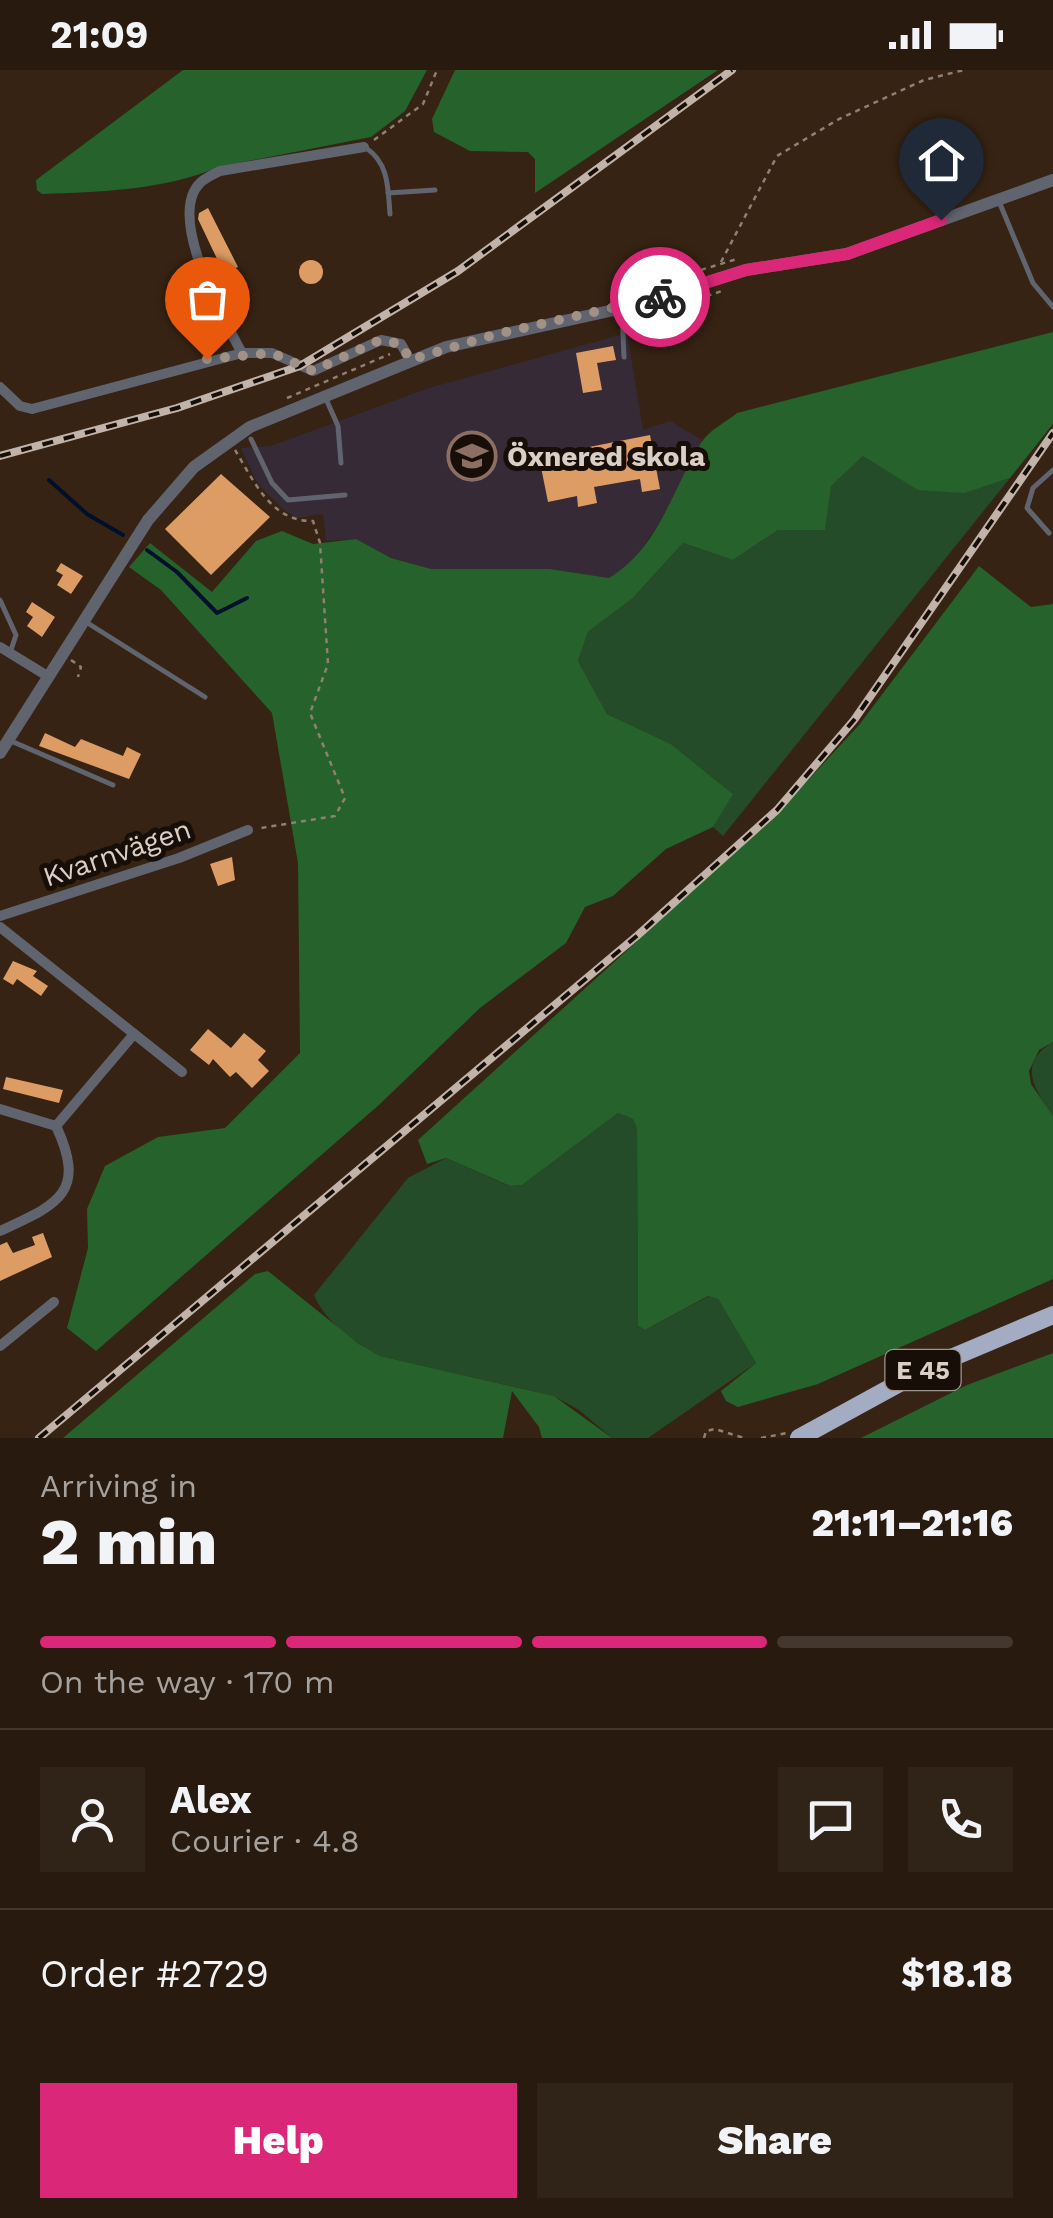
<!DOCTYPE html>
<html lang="en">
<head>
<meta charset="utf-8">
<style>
	:root { --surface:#281a0e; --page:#302317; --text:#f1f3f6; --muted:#a5a19e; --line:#44382e; --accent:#db2777 }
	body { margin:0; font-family:"Work Sans",sans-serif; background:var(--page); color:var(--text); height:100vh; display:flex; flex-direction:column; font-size:38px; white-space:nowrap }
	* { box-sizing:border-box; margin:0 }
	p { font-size:32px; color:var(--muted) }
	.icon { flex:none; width:55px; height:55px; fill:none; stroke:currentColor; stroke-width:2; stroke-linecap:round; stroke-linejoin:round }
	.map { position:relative; height:1368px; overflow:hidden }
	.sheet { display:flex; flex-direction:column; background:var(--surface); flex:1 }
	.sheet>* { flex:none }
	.pin { position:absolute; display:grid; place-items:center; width:85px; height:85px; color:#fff; margin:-102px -42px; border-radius:50% 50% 50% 0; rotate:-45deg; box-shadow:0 0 10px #0007 }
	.pin .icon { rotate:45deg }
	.courier { position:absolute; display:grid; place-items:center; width:100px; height:100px; margin:-50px; border:8px solid #db2777; border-radius:50%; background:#fff; color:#222; box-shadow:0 2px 12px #0007 }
	.head em { font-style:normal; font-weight:800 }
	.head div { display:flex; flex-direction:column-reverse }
	.head { display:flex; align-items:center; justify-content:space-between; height:170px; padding:0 40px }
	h1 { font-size:65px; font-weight:800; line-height:75px }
	.bar { display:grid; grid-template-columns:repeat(4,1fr); gap:15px 10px; align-content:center; height:120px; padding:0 40px }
	.bar i { height:12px; border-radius:8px; background:var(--line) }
	.bar .on { background:var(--accent) }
	.bar p { grid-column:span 4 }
	.line { display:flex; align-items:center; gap:25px; padding:0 40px; border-top:2px solid var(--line) }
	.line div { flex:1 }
	.round { display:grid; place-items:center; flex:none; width:105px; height:105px; border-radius:0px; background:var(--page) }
	.primary-button { display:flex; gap:20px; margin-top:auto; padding:20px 40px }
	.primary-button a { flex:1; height:115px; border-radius:0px; background:var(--accent); color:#fff; font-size:40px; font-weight:800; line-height:115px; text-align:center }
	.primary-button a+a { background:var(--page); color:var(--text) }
	.status { display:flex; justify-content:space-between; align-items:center; height:70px; padding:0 50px; background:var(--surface); direction:ltr }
	.status svg { height:28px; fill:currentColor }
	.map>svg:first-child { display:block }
	.education { fill:#372a37 }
	.green { fill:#254c28 }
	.forest { fill:#25622c }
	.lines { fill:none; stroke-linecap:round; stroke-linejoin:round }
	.stream { stroke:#00102b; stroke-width:4 }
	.building { fill:#de9c65 }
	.path { stroke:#908074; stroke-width:2.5; stroke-dasharray:5 5; stroke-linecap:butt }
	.service { stroke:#60646f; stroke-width:5 }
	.minor { stroke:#60646f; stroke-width:10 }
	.tertiary { stroke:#60646f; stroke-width:12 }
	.trunk { stroke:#a4acc4; stroke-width:18 }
	.rail-casing { stroke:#c1b3a9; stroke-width:8 }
	.rail { stroke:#170e08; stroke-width:4; stroke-dasharray:11; stroke-linecap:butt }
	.done { stroke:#a19287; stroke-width:10; stroke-dasharray:0 18 }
	.route { stroke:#db2777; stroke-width:12 }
	.labels { text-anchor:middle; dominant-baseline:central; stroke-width:10; stroke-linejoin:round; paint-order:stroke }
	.shield { fill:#170e08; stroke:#a0948c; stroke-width:2.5 }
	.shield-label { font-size:25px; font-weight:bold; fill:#dbcec5 }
	.poi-label { font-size:28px; font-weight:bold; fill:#dbcec5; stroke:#170e08; text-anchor:start }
	.street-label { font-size:28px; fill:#dbcec5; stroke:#170e08 }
</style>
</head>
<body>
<div class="status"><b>21:09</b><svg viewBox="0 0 49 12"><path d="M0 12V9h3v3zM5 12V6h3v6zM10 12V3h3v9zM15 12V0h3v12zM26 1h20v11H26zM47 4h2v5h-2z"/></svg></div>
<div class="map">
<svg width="1053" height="1368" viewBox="0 0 1053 1368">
	<rect width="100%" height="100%" fill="#362313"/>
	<!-- education -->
	<polygon class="education" points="627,263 643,360 670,351 702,370 699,394 673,434 631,494 609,508 550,499 431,499 391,488 356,469 326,471 323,444 297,448 284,440 258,414 241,378 271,376 429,318"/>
	<!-- green -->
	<g class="green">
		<path d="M863,386C925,424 938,431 1010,408L723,766L713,757L732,723L671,674L607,644L578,591L588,562L633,528L683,473L733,490L778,460H825L830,416Z"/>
		<path d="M1053,972V1046C1034,1018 1017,994 1053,972Z"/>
		<path d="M618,1043L633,1049L637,1059L638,1256L645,1260L709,1226L718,1229L756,1293L648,1368H612L579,1340L554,1326L380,1286C354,1272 326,1253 314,1225L408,1108L446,1088L509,1116L522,1115Z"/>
	</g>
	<!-- forest -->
	<g class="forest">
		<path d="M183,0H427L405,41L371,67L218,97C166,120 99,122 42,124L37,120L36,110Z"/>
		<polygon points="455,0 718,0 535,123 535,89 528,82 470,81 434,62 432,49"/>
		<path d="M1053,262V354L1010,408L964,423L918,420L863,386L831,416L825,460H778L733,490L683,473L633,528L588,562L578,591L607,644L671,674L733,724L713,757L666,779L613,826L585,837L566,873L480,938L380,1034L96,1281L67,1258L88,1178L87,1139L105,1096L158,1067L225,1058L300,983L298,793L272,643L161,520L129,497L150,473L212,522L256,471L282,461L313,474L356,469L391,488L431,499H550L609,508C660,477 671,421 701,373C708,361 726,352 737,343Z"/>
		<polygon points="979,496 1031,537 1053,534 1053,972 1039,980 1029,1001 1031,1014 1053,1046 1053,1209 818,1314 738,1337 726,1331 721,1321 756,1293 718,1229 708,1226 645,1260 638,1256 637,1059 633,1049 618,1043 522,1115 510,1116 446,1088 427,1094 418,1070 774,747 859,655"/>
		<polygon points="268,1201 359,1274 380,1286 554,1326 612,1368 542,1368 539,1357 512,1321 503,1368 63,1368 255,1204"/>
		<polygon points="1053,1283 1053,1368 861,1368 967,1315"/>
	</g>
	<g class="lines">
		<!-- stream -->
		<g class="stream">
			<polyline points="49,410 87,444 123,465"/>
			<polyline points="147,480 177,502 217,543 247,528"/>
		</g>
	</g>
	<!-- building -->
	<g class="building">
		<polygon points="208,138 238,197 216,207 213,198 220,195 198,149 199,143"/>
		<circle cx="311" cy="202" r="12"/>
		<polygon points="613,276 616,290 597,293 602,320 583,323 576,283"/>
		<polygon points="650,365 660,419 642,422 640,409 594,417 597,433 578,437 577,426 548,432 540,392 570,386 569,381"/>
		<polygon points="221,404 270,447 211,505 165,459"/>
		<polygon points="61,493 83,506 71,524 57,515 63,505 56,501"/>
		<polygon points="32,532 55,547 42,567 27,556 33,547 26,542"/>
		<polygon points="45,663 75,677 81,669 123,686 127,677 141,684 129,709 39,676"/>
		<polygon points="148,765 153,782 128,789 123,772"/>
		<polygon points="232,787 235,810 218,816 210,794"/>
		<polygon points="13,891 37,901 33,906 48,916 41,926 17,909 13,915 3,909"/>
		<polygon points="208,959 231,978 244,963 266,981 258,990 269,1001 252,1018 236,1002 230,1007 213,989 209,995 190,980"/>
		<polygon points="6,1007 63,1020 59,1033 3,1019"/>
		<polygon points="43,1163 52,1187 0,1211 0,1175 7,1172 13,1183 35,1175 32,1167"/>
	</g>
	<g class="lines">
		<!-- path -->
		<g class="path">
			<polyline points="374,70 423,34 437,0"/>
			<polyline points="721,192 777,86 839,49 924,10 964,0"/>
			<polyline points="615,226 737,189"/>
			<polyline points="640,248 722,221"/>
			<polyline points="287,328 390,284"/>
			<path d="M235,380C254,411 271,452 313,451L320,473L328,594L310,643L345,728L335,746L261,758"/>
			<polyline points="71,590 81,597 78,607"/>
			<polyline points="704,1368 706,1361 715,1359 744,1368"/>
			<polyline points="761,1368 787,1363"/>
		</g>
		<!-- service -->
		<g class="service">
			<path d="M366,78C389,93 388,119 390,144"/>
			<polyline points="388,123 435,120"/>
			<polyline points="998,129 1033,213 1053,237"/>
			<polyline points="622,240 624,287"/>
			<polyline points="326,329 338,356 341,393"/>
			<polyline points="251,369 272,413 288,430 345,425"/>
			<polyline points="1049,463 1027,438 1033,418 1053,400"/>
			<polyline points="0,530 16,565 10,583"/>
			<polyline points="86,552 205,627"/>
			<polyline points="11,671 113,715"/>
		</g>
		<!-- minor -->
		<g class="minor">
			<path d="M242,283C224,250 166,147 200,113C205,108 214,104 220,101L364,77"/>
			<polyline points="0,317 20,336 32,339 242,283 272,283 313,301 381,270 401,274 410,290"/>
			<polyline points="0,577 49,607"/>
			<polyline points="0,846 179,788 248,760"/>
			<polyline points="0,857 182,1002"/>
			<polyline points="0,1039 56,1056"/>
			<polyline points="56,1056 134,964"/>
			<path d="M0,1161C56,1135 88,1124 56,1056"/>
			<polyline points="0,1276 54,1232"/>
		</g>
		<!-- tertiary -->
		<polyline class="tertiary" points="0,683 148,450 194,397 250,357 446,277 632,236 746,200 847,184 1053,110"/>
		<!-- trunk -->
		<polyline class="trunk" points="799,1368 925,1299 1053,1245"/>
		<!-- rail casing -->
		<g class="rail-casing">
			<g id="rail">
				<polyline points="0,386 177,338 300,296 458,201 732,0"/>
				<polyline points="39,1368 638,865 777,740 854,650 1053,363"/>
			</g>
		</g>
		<!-- rail -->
		<use href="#rail" class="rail"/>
	</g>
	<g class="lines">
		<!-- done -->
		<polyline class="done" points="207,289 272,283 313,301 380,270 401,274 410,290 497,264 660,227"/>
		<!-- route -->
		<polyline class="route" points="660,227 746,200 847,184 941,150"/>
	</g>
	<!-- icons -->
	<defs>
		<g id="school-ring" transform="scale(2.5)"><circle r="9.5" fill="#170e08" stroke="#8d6e63" stroke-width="1.5"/><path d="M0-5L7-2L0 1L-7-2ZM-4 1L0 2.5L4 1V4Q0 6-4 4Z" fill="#8d6e63"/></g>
	</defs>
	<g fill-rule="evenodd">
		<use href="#school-ring" x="472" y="386"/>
	</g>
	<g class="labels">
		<!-- shield labels -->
		<rect class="shield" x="885.5" y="1280" width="75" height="40" rx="8"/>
		<g class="shield-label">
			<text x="923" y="1300">E 45</text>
		</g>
		<!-- poi labels -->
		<g class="poi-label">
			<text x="507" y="386">Öxnered skola</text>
		</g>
		<!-- street labels -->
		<g class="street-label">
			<text transform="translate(117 783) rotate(-19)">Kvarnvägen</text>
		</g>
	</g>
</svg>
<div class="pin" style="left:207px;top:289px;background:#ea580c"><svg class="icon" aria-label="bag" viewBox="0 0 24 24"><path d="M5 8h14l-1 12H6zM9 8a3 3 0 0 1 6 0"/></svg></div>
<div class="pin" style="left:941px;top:150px;background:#1f2937"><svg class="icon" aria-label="home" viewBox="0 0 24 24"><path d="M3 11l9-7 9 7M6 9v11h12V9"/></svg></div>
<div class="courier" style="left:660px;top:227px"><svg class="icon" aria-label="bike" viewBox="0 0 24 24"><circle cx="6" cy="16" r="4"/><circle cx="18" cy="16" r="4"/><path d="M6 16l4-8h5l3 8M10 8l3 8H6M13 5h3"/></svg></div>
</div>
<section class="sheet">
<div class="head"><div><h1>2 min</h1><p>Arriving in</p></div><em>21:11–21:16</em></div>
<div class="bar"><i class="on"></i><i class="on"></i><i class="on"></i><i></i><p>On the way · 170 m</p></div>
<div class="line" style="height:180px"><a class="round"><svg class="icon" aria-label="person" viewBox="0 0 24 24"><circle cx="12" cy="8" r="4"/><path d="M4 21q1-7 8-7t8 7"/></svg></a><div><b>Alex</b><p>Courier · 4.8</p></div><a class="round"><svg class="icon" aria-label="chat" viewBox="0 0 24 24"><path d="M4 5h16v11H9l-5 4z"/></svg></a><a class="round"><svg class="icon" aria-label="phone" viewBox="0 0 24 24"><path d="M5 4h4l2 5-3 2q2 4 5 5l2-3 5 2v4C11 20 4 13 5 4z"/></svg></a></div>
<div class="line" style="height:130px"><div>Order #2729</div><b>$18.18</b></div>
<div class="primary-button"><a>Help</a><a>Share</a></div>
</section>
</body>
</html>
